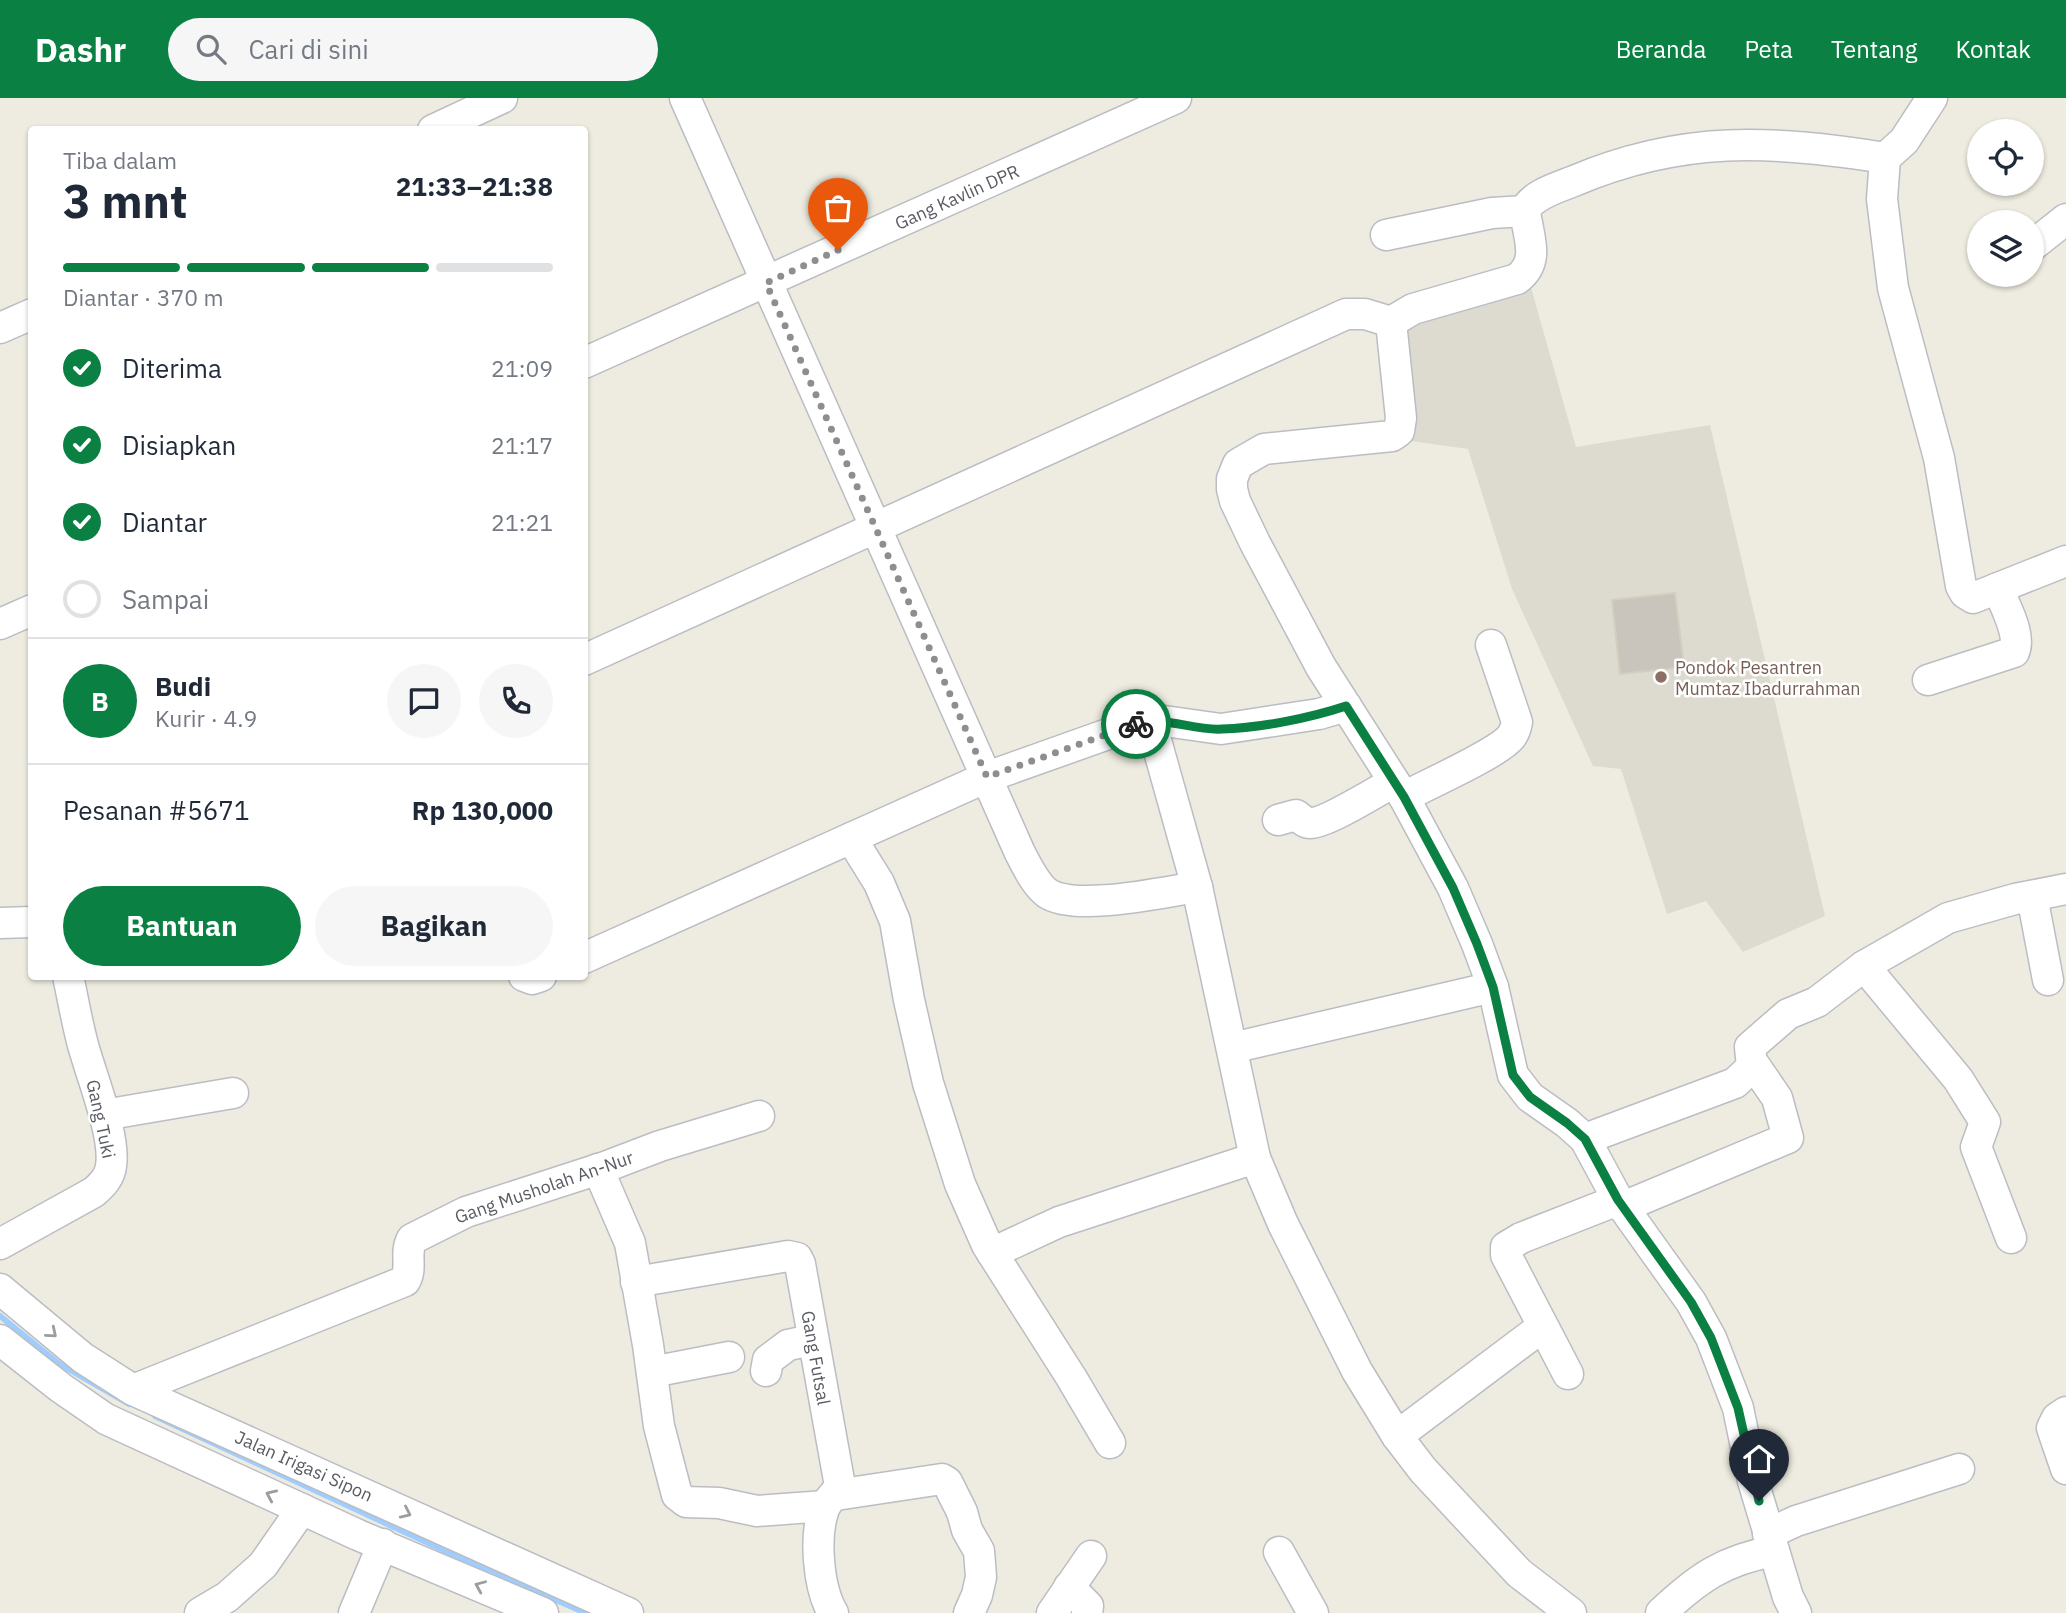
<!DOCTYPE html>
<html lang="id">
<head>
<meta charset="utf-8">
<style>
	:root { --surface:#fff; --page:#f6f6f7; --text:#1f2937; --muted:#747a83; --line:#e0e1e3; --accent:#0b8043 }
	body { margin:0; font-family:"IBM Plex Sans",sans-serif; background:var(--page); color:var(--text); height:100vh; display:flex; flex-direction:column; font-size:26px; white-space:nowrap }
	* { box-sizing:border-box; margin:0 }
	p { font-size:23px; color:var(--muted) }
	.icon { flex:none; width:38px; height:38px; fill:none; stroke:currentColor; stroke-width:2; stroke-linecap:round; stroke-linejoin:round }
	.map { position:relative; flex:1; overflow:hidden }
	.side { position:absolute; left:28px; top:28px; width:560px; height:854px; display:flex; flex-direction:column; background:var(--surface); border-radius:7px; box-shadow:0 2px 5px #0004 }
	.side>* { flex:none }
	.buttons { position:absolute; left:1967px; top:21px; display:grid; gap:14px }
	.buttons a { display:grid; place-items:center; width:77px; height:77px; border-radius:50%; background:var(--surface); box-shadow:0 2px 5px #0004; font-size:35px }
	.pin { position:absolute; display:grid; place-items:center; width:60px; height:60px; color:#fff; margin:-72px -30px; border-radius:50% 50% 50% 0; rotate:-45deg; box-shadow:0 0 7px #0007 }
	.pin .icon { rotate:45deg }
	.courier { position:absolute; display:grid; place-items:center; width:70px; height:70px; margin:-35px; border:5px solid #0b8043; border-radius:50%; background:#fff; color:#222; box-shadow:0 2px 9px #0007 }
	.headline em { font-style:normal; font-weight:700 }
	.headline div { display:flex; flex-direction:column-reverse }
	.headline { display:flex; align-items:center; justify-content:space-between; height:119px; padding:0 35px }
	h1 { font-size:46px; font-weight:700; line-height:52px }
	.bar { display:grid; grid-template-columns:repeat(4,1fr); gap:10px 7px; align-content:center; height:84px; padding:0 35px }
	.bar i { height:9px; border-radius:5px; background:var(--line) }
	.bar .active { background:var(--accent) }
	.bar p { grid-column:span 4 }
	.line { display:flex; align-items:center; gap:18px; padding:0 35px; border-top:2px solid var(--line) }
	.line div { flex:1 }
	.round { display:grid; place-items:center; flex:none; width:74px; height:74px; border-radius:37px; background:var(--page) }
	ol { padding:0 35px; list-style:none }
	li { display:flex; align-items:center; gap:21px; height:77px }
	li p { margin-inline-start:auto }
	li .icon { padding:7px; border-radius:50%; background:var(--accent); color:#fff; stroke-width:4 }
	li:last-child { color:var(--muted) }
	li i { width:38px; height:38px; border:4px solid var(--line); border-radius:50% }
	.cta { display:flex; gap:14px; margin-top:auto; padding:14px 35px }
	.cta a { flex:1; height:80px; border-radius:42px; background:var(--accent); color:#fff; font-size:28px; font-weight:700; line-height:80px; text-align:center }
	.cta a+a { background:var(--page); color:var(--text) }
	header { display:flex; align-items:center; gap:42px; box-sizing:border-box; height:98px; padding:0 35px; background:var(--accent); color:#fff }
	header strong { font-size:33px }
	nav { display:flex; gap:38px; margin-inline-start:auto; font-size:24px }
	.search { width:490px; height:63px; background:var(--page); display:flex; align-items:center; gap:18px; box-sizing:border-box; padding:0 24px; border-radius:38px; color:var(--muted); font-size:26px }
	.map>svg:first-child { display:block }
	.education { fill:#dddbcf }
	.lines { fill:none; stroke-linecap:round; stroke-linejoin:round }
	.stream { stroke:#9fcdff; stroke-width:6 }
	.building { fill:#c9c5bd; stroke:#d3cebe; stroke-width:2 }
	.minor-casing { stroke:#bbbdc3; stroke-width:33 }
	.minor { stroke:#fff; stroke-width:30 }
	.oneway { stroke:#9b9da1 }
	.done { stroke:#8d8e8f; stroke-width:7; stroke-dasharray:0 12.6 }
	.route { stroke:#0b8043; stroke-width:9 }
	.education-dot { fill:#8d6e63; stroke:#fff; stroke-width:2.5 }
	.labels { text-anchor:middle; dominant-baseline:central; stroke-width:5; stroke-linejoin:round; paint-order:stroke }
	.street-label { font-size:18px; fill:#595c63; stroke:#fff }
	.education-label { font-size:18px; fill:#785e54; stroke:#fff; text-anchor:start }
</style>
</head>
<body>
<header>
<strong>Dashr</strong>
<div class="search"><svg class="icon" aria-label="search" viewBox="0 0 24 24"><circle cx="10" cy="10" r="6"/><path d="M15 15l6 6"/></svg>Cari di sini</div>
<nav><a>Beranda</a><a>Peta</a><a>Tentang</a><a>Kontak</a></nav>
</header>
<div class="map">
<svg width="2066" height="1515" viewBox="0 0 2066 1515">
	<rect width="100%" height="100%" fill="#eeece0"/>
	<!-- education -->
	<polygon class="education" points="1530,186 1576,349 1710,327 1825,818 1743,854 1706,803 1667,816 1621,671 1593,668 1512,491 1468,351 1411,343 1399,249 1402,223"/>
	<g class="lines">
		<!-- stream -->
		<g class="stream">
			<polyline points="0,1218 58,1265 129,1306"/>
			<polyline points="155,1318 480,1469 586,1515"/>
		</g>
	</g>
	<!-- building -->
	<polygon class="building" points="1675,495 1684,569 1620,576 1612,502"/>
	<g class="lines">
		<!-- minor casing -->
		<g class="minor-casing">
			<g id="minor">
				<path d="M685,0L1020,755C1027,768 1035,786 1047,795C1075,814 1163,794 1197,789"/>
				<polyline points="1932,0 1904,43 1885,60 1882,101 1893,190 1939,360 1961,488 1965,495 1973,500 2066,463"/>
				<polyline points="433,32 502,0"/>
				<polyline points="1386,137 1492,115 1525,113"/>
				<polyline points="2032,148 2066,121"/>
				<polyline points="1391,224 1401,320 1399,333 1392,338 1264,351 1238,366 1232,381 1232,391 1235,403 1255,445 1321,569 1404,699 1453,790 1477,846 1493,889 1513,977 1530,999 1567,1025 1585,1041 1618,1102 1691,1204 1711,1240 1738,1310 1753,1383 1788,1499 1796,1515"/>
				<path d="M1391,224L1413,211L1517,181C1541,163 1528,139 1525,113C1531,97 1559,89 1574,83C1682,37 1771,42 1885,60"/>
				<polyline points="0,230 32,216"/>
				<polyline points="584,265 1176,0"/>
				<polyline points="0,526 32,512"/>
				<polyline points="584,562 1346,216 1365,216 1391,224"/>
				<path d="M1928,582L2014,554C2022,537 2004,507 1998,490"/>
				<polyline points="1150,621 1197,789 1255,1060 1283,1126 1357,1273 1397,1338 1423,1372 1519,1475 1571,1515"/>
				<path d="M1404,699C1426,687 1497,656 1511,639C1514,635 1516,630 1517,624L1491,547"/>
				<path d="M1278,722L1296,717C1300,720 1305,725 1310,725C1325,726 1379,692 1394,684"/>
				<polyline points="851,740 879,785 895,823 909,902 928,985 960,1086 987,1147 1071,1279 1110,1345"/>
				<polyline points="2032,798 2048,882"/>
				<polyline points="0,825 32,824"/>
				<polyline points="584,860 987,679 1150,621 1221,631 1319,616 1346,608"/>
				<polyline points="1864,868 1958,981 1985,1024 1976,1049 2011,1140"/>
				<polyline points="524,878 532,881 541,878"/>
				<polyline points="1232,950 1493,889"/>
				<polyline points="104,1017 233,995"/>
				<polyline points="1585,1041 1735,985 1752,969 1750,949 1788,916 1817,904 1864,868 1948,820 2015,801 2066,791"/>
				<polyline points="598,1071 630,1145 648,1247 659,1328 677,1397 686,1404 719,1405 757,1413 825,1408"/>
				<polyline points="1623,1109 1788,1040 1777,1000 1753,965"/>
				<path d="M0,1146L94,1094C102,1087 110,1079 111,1068C116,1038 91,977 83,947C77,925 73,901 68,878"/>
				<polyline points="992,1155 1059,1124 1255,1060"/>
				<path d="M636,1184L788,1158L797,1160L800,1166L840,1388C836,1396 827,1402 824,1411C814,1438 818,1490 833,1515"/>
				<polyline points="0,1191 83,1260 133,1292 628,1515"/>
				<polyline points="0,1242 61,1290 106,1321 358,1437 543,1515"/>
				<polyline points="766,1273 768,1262 788,1247 812,1242"/>
				<polyline points="652,1274 729,1259"/>
				<polyline points="1568,1276 1506,1157 1506,1149 1521,1140 1618,1102"/>
				<path d="M133,1292L405,1183C413,1169 404,1155 412,1141L466,1114L605,1069L660,1048L759,1018"/>
				<polyline points="2066,1314 2057,1320 2052,1330 2066,1371"/>
				<polyline points="1397,1338 1542,1229"/>
				<polyline points="836,1397 942,1381 947,1384 962,1414 967,1432 979,1453 981,1479 977,1497 969,1515"/>
				<polyline points="1768,1436 1796,1423 1959,1371"/>
				<polyline points="1279,1454 1313,1515"/>
				<polyline points="1069,1489 1088,1508 1087,1515"/>
				<polyline points="200,1515 227,1499 263,1467 302,1411"/>
				<polyline points="354,1515 383,1446"/>
				<polyline points="1052,1515 1091,1458"/>
				<path d="M1661,1515C1698,1480 1724,1462 1774,1453"/>
			</g>
		</g>
		<!-- minor -->
		<use href="#minor" class="minor"/>
	</g>
	<!-- one-way arrows -->
	<defs><path id="oneway-chevron" d="M-2-3.5L2.5 0L-2 3.5" fill="none" stroke-width="1.6" stroke-linecap="round" stroke-linejoin="round" transform="scale(1.75)"/></defs>
	<g class="oneway">
		<use href="#oneway-chevron" transform="translate(52 1235) rotate(40)"/>
		<use href="#oneway-chevron" transform="translate(271 1397) rotate(-156)"/>
		<use href="#oneway-chevron" transform="translate(406 1415) rotate(25)"/>
		<use href="#oneway-chevron" transform="translate(480 1488) rotate(-157)"/>
	</g>
	<g class="lines">
		<!-- done -->
		<polyline class="done" points="838,152 766,185 987,679 1136,626"/>
		<!-- route -->
		<path class="route" d="M1136,626C1163,617 1193,633 1222,631C1260,630 1310,620 1346,608L1404,699L1453,790L1477,846L1493,889L1513,977L1530,999L1567,1025L1585,1041L1618,1102L1691,1204L1711,1240L1738,1310L1759,1403"/>
	</g>
	<!-- markers -->
	<circle class="education-dot" cx="1661" cy="579" r="7"/>
	<g class="labels">
		<!-- street labels -->
		<g class="street-label">
			<text transform="translate(957 99) rotate(-24)">Gang Kavlin DPR</text>
			<text transform="translate(101 1021) rotate(78)">Gang Tuki</text>
			<text transform="translate(544 1089) rotate(-19)">Gang Musholah An-Nur</text>
			<text transform="translate(816 1260) rotate(80)">Gang Futsal</text>
			<text transform="translate(304 1368) rotate(24)">Jalan Irigasi Sipon</text>
		</g>
		<!-- education labels -->
		<g class="education-label">
			<text x="1675" y="569">Pondok Pesantren<tspan x="1675" dy="21">Mumtaz Ibadurrahman</tspan></text>
		</g>
	</g>
</svg>
<div class="buttons">
<a><svg class="icon" aria-label="locate" viewBox="0 0 24 24"><circle cx="12" cy="12" r="6"/><path d="M12 2v4M12 18v4M2 12h4M18 12h4"/></svg></a>
<a><svg class="icon" aria-label="layers" viewBox="0 0 24 24"><path d="M12 4l9 5-9 5-9-5zM3 14l9 5 9-5"/></svg></a>
</div>
<div class="pin" style="left:838px;top:152px;background:#ea580c"><svg class="icon" aria-label="bag" viewBox="0 0 24 24"><path d="M5 8h14l-1 12H6zM9 8a3 3 0 0 1 6 0"/></svg></div>
<div class="pin" style="left:1759px;top:1403px;background:#1f2937"><svg class="icon" aria-label="home" viewBox="0 0 24 24"><path d="M3 11l9-7 9 7M6 9v11h12V9"/></svg></div>
<div class="courier" style="left:1136px;top:626px"><svg class="icon" aria-label="bike" viewBox="0 0 24 24"><circle cx="6" cy="16" r="4"/><circle cx="18" cy="16" r="4"/><path d="M6 16l4-8h5l3 8M10 8l3 8H6M13 5h3"/></svg></div>
<section class="side">
<div class="headline"><div><h1>3 mnt</h1><p>Tiba dalam</p></div><em>21:33–21:38</em></div>
<div class="bar"><i class="active"></i><i class="active"></i><i class="active"></i><i></i><p>Diantar · 370 m</p></div>
<ol>
<li><svg class="icon" aria-label="check" viewBox="0 0 24 24"><path d="M5 12l5 5 9-10"/></svg>Diterima<p>21:09</p></li>
<li><svg class="icon" aria-label="check" viewBox="0 0 24 24"><path d="M5 12l5 5 9-10"/></svg>Disiapkan<p>21:17</p></li>
<li><svg class="icon" aria-label="check" viewBox="0 0 24 24"><path d="M5 12l5 5 9-10"/></svg>Diantar<p>21:21</p></li>
<li><i></i>Sampai</li>
</ol>
<div class="line" style="height:126px"><b class="round" style="background:var(--accent);color:#fff">B</b><div><b>Budi</b><p>Kurir · 4.9</p></div><a class="round"><svg class="icon" aria-label="chat" viewBox="0 0 24 24"><path d="M4 5h16v11H9l-5 4z"/></svg></a><a class="round"><svg class="icon" aria-label="phone" viewBox="0 0 24 24"><path d="M5 4h4l2 5-3 2q2 4 5 5l2-3 5 2v4C11 20 4 13 5 4z"/></svg></a></div>
<div class="line" style="height:91px"><div>Pesanan #5671</div><b>Rp 130,000</b></div>
<div class="cta"><a>Bantuan</a><a>Bagikan</a></div>
</section>
</div>
</body>
</html>
